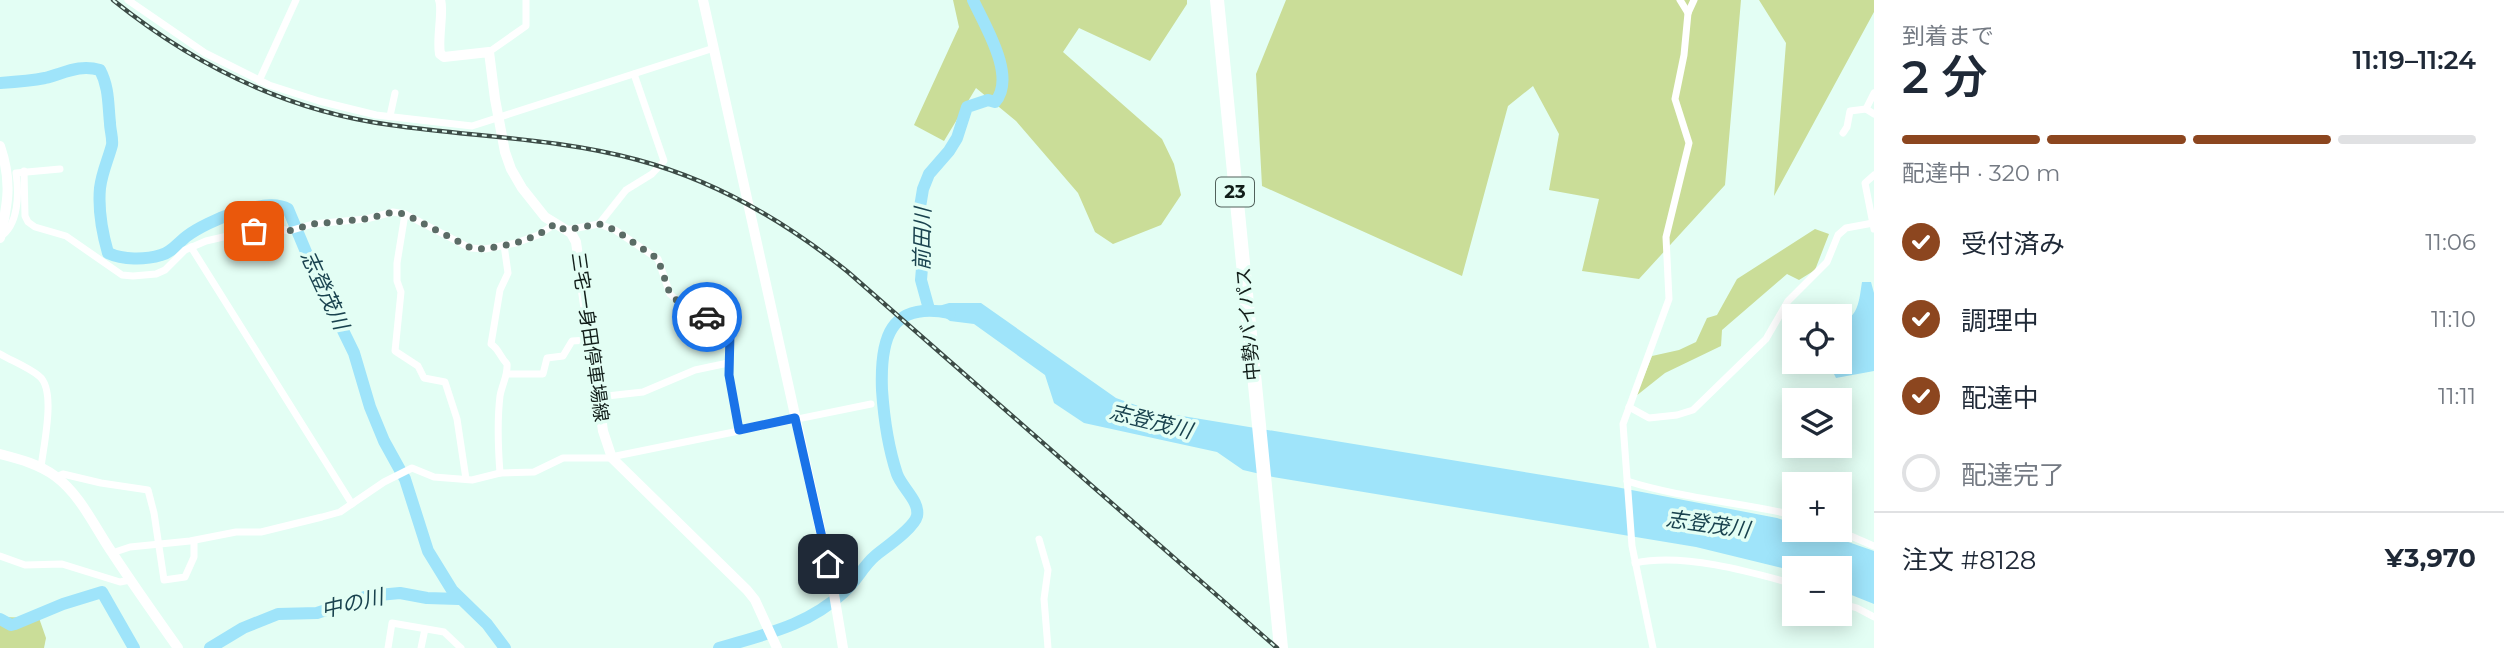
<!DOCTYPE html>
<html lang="ja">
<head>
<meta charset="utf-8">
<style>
	:root { --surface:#fff; --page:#f6f6f7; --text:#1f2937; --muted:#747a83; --line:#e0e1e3; --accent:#8c461f }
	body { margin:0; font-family:Montserrat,"Noto Sans JP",sans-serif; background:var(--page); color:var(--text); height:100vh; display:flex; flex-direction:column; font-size:26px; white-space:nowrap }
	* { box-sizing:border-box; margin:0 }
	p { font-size:23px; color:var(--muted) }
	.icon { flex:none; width:38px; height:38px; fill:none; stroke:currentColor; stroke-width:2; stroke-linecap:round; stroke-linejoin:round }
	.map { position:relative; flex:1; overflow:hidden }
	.panel { display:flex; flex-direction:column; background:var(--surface); width:630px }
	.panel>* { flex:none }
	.fabs { position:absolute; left:1782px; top:304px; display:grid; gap:14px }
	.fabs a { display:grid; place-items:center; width:70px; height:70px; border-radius:0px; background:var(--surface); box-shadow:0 4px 18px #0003; font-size:35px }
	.pin { position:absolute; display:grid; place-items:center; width:60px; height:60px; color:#fff; margin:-30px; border-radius:14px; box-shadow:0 4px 10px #0006 }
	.courier { position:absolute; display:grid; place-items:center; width:70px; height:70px; margin:-35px; border:5px solid #1a73e8; border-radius:50%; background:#fff; color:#222; box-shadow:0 2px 9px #0007 }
	.head em { font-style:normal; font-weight:600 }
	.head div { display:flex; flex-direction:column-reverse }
	.head { display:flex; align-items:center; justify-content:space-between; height:119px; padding:0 28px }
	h1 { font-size:46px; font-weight:600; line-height:52px }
	.bar { display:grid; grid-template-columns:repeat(4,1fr); gap:10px 7px; align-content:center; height:84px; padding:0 28px }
	.bar i { height:9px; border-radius:5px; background:var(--line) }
	.bar .active { background:var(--accent) }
	.bar p { grid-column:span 4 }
	.line { display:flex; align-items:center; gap:18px; padding:0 28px; border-top:2px solid var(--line) }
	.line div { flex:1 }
	ol { padding:0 28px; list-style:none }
	li { display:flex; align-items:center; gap:21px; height:77px }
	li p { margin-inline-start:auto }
	li .icon { padding:7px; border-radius:50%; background:var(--accent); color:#fff; stroke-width:4 }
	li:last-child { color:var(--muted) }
	li i { width:38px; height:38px; border:4px solid var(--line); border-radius:50% }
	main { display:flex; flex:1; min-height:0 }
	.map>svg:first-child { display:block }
	.green { fill:#cadd98 }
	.water { fill:#9fe4fa }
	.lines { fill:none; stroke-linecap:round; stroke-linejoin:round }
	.river { stroke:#9fe4fa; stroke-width:12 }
	.street { stroke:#fff; stroke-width:7 }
	.secondary { stroke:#fff; stroke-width:10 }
	.highway { stroke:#fff; stroke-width:14 }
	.rail-casing { stroke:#3c4b46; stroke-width:4.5 }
	.rail { stroke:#e3fef4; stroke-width:2; stroke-dasharray:5; stroke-linecap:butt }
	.done { stroke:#5b6c66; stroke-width:7; stroke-dasharray:0 12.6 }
	.route { stroke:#1a73e8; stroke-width:9 }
	.labels { text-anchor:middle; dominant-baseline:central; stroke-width:7; stroke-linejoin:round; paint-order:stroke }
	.shield { fill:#e3fef4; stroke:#51615b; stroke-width:2 }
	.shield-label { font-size:18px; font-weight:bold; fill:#121e1a }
	.street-label { font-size:19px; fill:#121e1a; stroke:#e3fef4 }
	.water-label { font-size:21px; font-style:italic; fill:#19424e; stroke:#e3fef4 }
</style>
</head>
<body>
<main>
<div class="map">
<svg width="1874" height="648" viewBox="0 0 1874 648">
	<rect width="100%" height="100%" fill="#e3fef4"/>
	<!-- green -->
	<g class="green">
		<polygon points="953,0 1187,0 1187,4 1150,61 1079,28 1063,52 1162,139 1174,164 1181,195 1161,225 1113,244 1095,232 1078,193 1016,121 976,88 944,141 914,125 959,27"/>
		<polygon points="1286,0 1741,0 1725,185 1639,279 1582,271 1599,199 1549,190 1559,134 1533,86 1508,106 1462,276 1262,186 1256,74"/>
		<polygon points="1759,0 1874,0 1874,12 1774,196 1786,43"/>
		<polygon points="1815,229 1829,234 1815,270 1799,280 1787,274 1722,330 1721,346 1665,373 1636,396 1652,356 1679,350 1696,342 1707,318 1717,315 1737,279"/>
		<polygon points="0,617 39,618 46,638 44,648 0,648"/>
	</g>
	<!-- water -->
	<g class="water">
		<path d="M1862,282H1871L1874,293V371L1836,378L1828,362H1839V325C1859,316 1859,301 1862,282Z"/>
		<polygon points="949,303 981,303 1116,398 1152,411 1616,487 1777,518 1794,524 1794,530 1814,530 1874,551 1874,604 1839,590 1839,569 1794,569 1794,571 1696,547 1273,477 1243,470 1217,452 1084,423 1054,403 1045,375 974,324 950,321 932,308"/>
	</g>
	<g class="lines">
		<!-- river -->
		<g class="river">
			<path d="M0,83C15,82 30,81 45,78C65,73 79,64 100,70C109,87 108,104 110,123C110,130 113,138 112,145C108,160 102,172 100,188C98,210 102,232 108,253C123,260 145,260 161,255C171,253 179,242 187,236C207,221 266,196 288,209L314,271L354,353L370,407L384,441L405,479L428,551L452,590L487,624L505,648"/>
			<path d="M929,309L921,280L925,232L919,213L923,189L929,174L949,151L957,138L967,107L988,100L995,102C1017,77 985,26 973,0"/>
			<polyline points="0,619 11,625 15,624 63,604 102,592 134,648"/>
			<polyline points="210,648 243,628 278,614 317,613 368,596 400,593 427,598 459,599"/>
			<path d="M719,648C766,634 807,626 844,592C856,582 863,566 875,556C886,547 914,528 917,516C920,501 902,488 897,474C888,447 884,419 882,390C880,339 889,301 950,313"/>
		</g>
		<!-- street -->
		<g class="street">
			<polyline points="128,0 205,53 269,85 319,101 376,115 472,126 714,48"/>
			<polyline points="1680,0 1688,13"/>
			<polyline points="489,52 526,26 526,0"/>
			<polyline points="259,81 296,0"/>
			<polyline points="1874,93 1866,109 1874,114"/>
			<polyline points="390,116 395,93"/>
			<polyline points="1843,133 1847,127 1850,111 1866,109"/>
			<polyline points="24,171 25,216 28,222 35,227 66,236 122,275 133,276 156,274 165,270 185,250 206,241 270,226 289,231 313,224 366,219 393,212 405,214 470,248 485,249 516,243 538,235 555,224"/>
			<polyline points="1874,175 1865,183 1874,229"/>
			<polyline points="405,214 397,263 397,281 401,292 395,351 418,366 424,378 445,382 457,419 466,479"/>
			<polyline points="599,224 626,190 652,174 664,161 634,74"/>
			<polyline points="566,230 599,224 615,230 658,259 670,294 680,303 700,317 716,318 724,323 730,333 729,375 739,430"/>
			<path d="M0,237C19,225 19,193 16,173L60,169"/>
			<polyline points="191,247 352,504"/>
			<path d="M0,354C12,361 28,367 39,376C57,390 43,447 41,468"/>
			<polyline points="507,374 543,374 547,358 563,356 572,341 589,340"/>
			<polyline points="607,396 643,392 695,370 728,363"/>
			<polyline points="1629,407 1649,418 1677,415 1693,410 1766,339 1788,301 1827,262 1838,235 1846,228 1873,223"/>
			<polyline points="611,457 871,404"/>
			<path d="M500,473C498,447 497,421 500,396C502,384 508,376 507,364C500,357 499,349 491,344L500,290L508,273L504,245"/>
			<polyline points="57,477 63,474 101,483 148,490 154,513 164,580 185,577 194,557 194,541"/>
			<path d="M1627,481C1681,498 1738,502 1794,515"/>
			<polyline points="1837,530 1874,546"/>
			<polyline points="1039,539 1048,570 1044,599 1048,648"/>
			<polyline points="112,553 130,547 190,541 236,532 261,532 322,517 340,512 384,482 412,468 434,477 472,480 500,473 534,472 563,458 612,458"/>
			<polyline points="0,556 25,565 62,564 120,582 130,580"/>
			<path d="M1635,563C1683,553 1748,571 1794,584"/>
			<polyline points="1839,603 1857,608 1874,617"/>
			<polyline points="388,648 392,623 444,632 461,648"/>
			<polyline points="421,648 425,629"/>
			<polyline points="1653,648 1632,546 1623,424 1669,299 1666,237 1689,143 1675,99 1684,55 1688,13 1694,0"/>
		</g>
		<!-- secondary -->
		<g class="secondary">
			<path d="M440,0C444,10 437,38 440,54L444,57L489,52L495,99L505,152L511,169L522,188L545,217L571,233L576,242L603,431L612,458L747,590L755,600L777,648"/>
			<polyline points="703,0 832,582 843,648"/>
			<path d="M0,146C12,181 8,203 0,238"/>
			<polyline points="1873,223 1874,223"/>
			<path d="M0,454C19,459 39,464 55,476C81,495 95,528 113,554C134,586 156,617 178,648"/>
		</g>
		<!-- highway -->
		<polyline class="highway" points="1217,0 1281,648"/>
		<!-- rail casing -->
		<g class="rail-casing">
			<path id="rail" d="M113,0C194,65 287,111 391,125C473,137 558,138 638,160C716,181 785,221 848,272L1277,648"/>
		</g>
		<!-- rail -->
		<use href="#rail" class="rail"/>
	</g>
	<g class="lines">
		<!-- done -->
		<polyline class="done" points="254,231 270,226 289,231 313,224 366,219 393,212 405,214 471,248 485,249 516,243 538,235 555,224 565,230 599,224 615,230 658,259 670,294 680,303 693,313 707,317"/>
		<!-- route -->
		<polyline class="route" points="707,317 722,320 730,333 729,375 739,430 795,418 828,564"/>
	</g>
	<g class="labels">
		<!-- shield labels -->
		<rect class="shield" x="1216" y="177.5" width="38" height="29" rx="5"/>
		<g class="shield-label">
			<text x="1235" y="192">23</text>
		</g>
		<!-- street labels -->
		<g class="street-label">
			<text transform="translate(1248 324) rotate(-95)">中勢バイパス</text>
			<text transform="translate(590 337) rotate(82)">三宅一身田停車場線</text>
		</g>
		<!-- water labels -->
		<g class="water-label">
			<text transform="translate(922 239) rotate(-89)">前田川</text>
			<text transform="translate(325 290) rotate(65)">志登茂川</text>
			<text transform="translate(1151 421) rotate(14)">志登茂川</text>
			<text transform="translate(1708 524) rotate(8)">志登茂川</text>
			<text transform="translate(352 603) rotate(-13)">中の川</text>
		</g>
	</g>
</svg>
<div class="fabs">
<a><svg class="icon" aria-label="locate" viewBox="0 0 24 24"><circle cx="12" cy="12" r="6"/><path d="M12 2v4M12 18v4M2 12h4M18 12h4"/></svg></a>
<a><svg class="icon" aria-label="layers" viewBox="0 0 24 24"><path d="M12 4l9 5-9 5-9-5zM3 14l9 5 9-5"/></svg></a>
<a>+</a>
<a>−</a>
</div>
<div class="pin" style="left:254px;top:231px;background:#ea580c"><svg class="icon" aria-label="bag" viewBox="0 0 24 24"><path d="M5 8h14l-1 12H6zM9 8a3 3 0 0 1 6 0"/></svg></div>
<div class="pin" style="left:828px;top:564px;background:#1f2937"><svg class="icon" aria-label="home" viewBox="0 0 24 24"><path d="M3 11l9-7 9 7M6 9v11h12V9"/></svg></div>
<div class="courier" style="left:707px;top:317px"><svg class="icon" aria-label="car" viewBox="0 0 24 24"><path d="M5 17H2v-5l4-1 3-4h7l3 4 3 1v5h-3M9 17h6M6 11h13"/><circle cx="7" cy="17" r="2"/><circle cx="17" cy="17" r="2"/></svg></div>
</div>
<section class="panel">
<div class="head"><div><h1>2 分</h1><p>到着まで</p></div><em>11:19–11:24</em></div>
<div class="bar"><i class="active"></i><i class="active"></i><i class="active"></i><i></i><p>配達中 · 320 m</p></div>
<ol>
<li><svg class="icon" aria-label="check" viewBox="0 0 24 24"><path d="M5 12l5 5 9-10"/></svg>受付済み<p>11:06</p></li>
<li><svg class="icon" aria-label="check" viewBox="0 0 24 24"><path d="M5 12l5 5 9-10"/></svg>調理中<p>11:10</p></li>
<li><svg class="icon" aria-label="check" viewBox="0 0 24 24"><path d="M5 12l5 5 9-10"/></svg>配達中<p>11:11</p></li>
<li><i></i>配達完了</li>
</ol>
<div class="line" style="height:91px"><div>注文 #8128</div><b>¥3,970</b></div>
</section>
</main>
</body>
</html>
